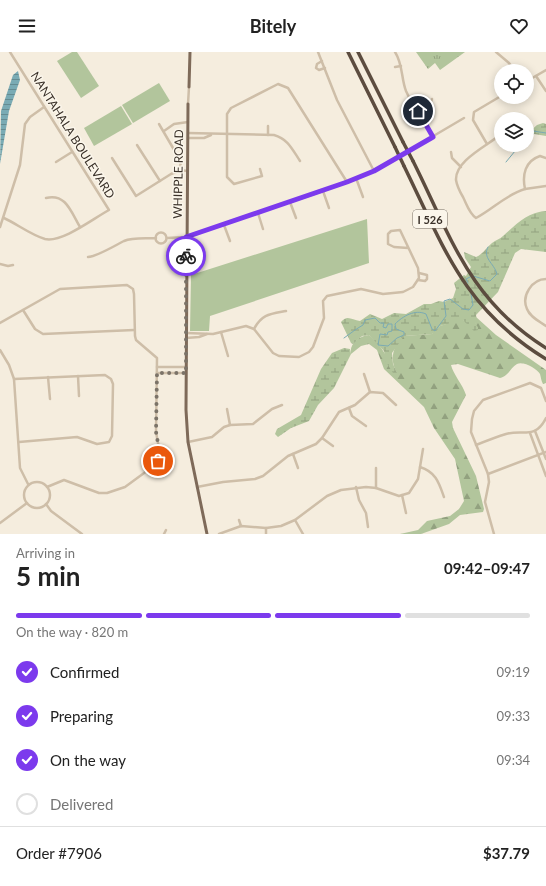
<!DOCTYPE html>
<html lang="en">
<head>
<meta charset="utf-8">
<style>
	:root { --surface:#fff; --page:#f6f6f6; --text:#222; --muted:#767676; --line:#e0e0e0; --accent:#7c3aed }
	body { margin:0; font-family:Lato,sans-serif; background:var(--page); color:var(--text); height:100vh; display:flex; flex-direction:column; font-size:15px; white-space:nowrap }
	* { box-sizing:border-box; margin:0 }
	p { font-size:13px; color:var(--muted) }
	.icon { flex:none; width:22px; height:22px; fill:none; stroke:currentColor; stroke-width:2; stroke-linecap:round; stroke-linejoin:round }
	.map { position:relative; height:482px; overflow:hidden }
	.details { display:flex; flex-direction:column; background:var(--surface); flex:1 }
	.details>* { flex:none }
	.tools { position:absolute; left:494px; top:12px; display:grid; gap:8px }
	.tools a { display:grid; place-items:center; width:40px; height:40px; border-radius:50%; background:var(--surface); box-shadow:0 2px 10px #0003; font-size:20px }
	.pin { position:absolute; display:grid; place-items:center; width:34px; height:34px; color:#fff; margin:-17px; border:2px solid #fff; border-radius:50%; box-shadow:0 1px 4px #0007 }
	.courier { position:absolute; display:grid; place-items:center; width:40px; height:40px; margin:-20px; border:3px solid #7c3aed; border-radius:50%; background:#fff; color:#222; box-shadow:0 1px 5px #0007 }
	.summary em { font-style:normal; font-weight:700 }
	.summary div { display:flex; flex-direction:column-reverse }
	.summary { display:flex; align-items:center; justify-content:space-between; height:68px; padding:0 16px }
	h1 { font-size:26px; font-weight:700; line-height:30px }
	.bar { display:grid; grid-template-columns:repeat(4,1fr); gap:6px 4px; align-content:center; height:48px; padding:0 16px }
	.bar i { height:5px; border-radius:3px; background:var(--line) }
	.bar .selected { background:var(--accent) }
	.bar p { grid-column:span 4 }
	.line { display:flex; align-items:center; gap:10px; padding:0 16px; border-top:1px solid var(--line) }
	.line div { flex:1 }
	ol { padding:0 16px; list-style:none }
	li { display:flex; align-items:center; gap:12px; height:44px }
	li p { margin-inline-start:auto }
	li .icon { padding:4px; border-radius:50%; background:var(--accent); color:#fff; stroke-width:4 }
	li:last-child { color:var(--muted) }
	li i { width:22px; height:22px; border:2px solid var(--line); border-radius:50% }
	header { display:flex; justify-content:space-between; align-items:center; height:52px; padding:0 16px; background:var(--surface); font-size:18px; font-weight:700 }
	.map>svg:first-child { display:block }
	.grass { fill:url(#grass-tufts) }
	.forest { fill:url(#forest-firs) }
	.wetland { fill:url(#wetland-marsh) }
	.garden { fill:#b2c59c }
	.water { fill:url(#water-rules) }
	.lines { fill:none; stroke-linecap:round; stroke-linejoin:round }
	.stream { stroke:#7aabb4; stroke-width:1 }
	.minor { stroke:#cebea8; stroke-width:2.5 }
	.major { stroke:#7e6a59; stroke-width:3 }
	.highway { stroke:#5c4c3f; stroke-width:3.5 }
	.highway-bridge { stroke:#5c4c3f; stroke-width:3.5 }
	.done { stroke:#7b7368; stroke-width:4; stroke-dasharray:0 7.2 }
	.route { stroke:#7c3aed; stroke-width:5 }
	.labels { text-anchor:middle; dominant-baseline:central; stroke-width:3; stroke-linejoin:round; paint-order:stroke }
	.shield { fill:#fbf6eb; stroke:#746c63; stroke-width:1 }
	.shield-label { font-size:11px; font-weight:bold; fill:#3a3129 }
	.street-label { font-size:12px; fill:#3a3129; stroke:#fbf6eb }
</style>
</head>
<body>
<header><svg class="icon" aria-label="menu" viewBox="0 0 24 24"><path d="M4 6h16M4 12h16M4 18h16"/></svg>Bitely<svg class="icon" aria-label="heart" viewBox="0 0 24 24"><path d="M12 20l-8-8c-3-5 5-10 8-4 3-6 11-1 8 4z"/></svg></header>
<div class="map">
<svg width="546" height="482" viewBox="0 0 546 482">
	<defs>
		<pattern id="grass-tufts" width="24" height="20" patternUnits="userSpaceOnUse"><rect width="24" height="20" fill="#b2c59c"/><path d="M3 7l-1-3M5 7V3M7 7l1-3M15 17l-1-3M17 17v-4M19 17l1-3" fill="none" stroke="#92a17f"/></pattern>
		<pattern id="forest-firs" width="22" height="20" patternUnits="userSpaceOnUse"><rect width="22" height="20" fill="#b2c59c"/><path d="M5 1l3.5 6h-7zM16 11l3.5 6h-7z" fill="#92a17f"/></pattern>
		<pattern id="wetland-marsh" width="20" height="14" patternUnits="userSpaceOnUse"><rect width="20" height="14" fill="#b2c59c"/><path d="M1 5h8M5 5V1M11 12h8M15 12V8" fill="none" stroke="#92a17f"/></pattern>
		<pattern id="water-rules" width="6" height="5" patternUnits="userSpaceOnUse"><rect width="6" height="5" fill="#7aabb4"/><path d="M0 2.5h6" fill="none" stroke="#658c92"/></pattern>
	</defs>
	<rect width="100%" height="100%" fill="#f5edde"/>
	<!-- grass -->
	<polygon class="grass" points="416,0 465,0 440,18 435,11 428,17"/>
	<!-- forest -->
	<path class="forest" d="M476,265L496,283L546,318V331L543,332C541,329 541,325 540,322C537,317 524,309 517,312C510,316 509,324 500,326L458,312L451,313C453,322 463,333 466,343L452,370L453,376L476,424L484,457L483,460L460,463L449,472L421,482H400L418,478L427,469L450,464L459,457L464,449L455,407L434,376L424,355L384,317L377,298L369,292L361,294L351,302C349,291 360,284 369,283C382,293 388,308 397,321C389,308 393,294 403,284L432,282L440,274L458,268H463L475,272Z"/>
	<!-- wetland -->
	<g class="wetland">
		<polygon points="543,71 546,72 546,84 534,82 527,89 527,82 537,73"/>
		<path d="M546,159V200L521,197L515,201L498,240L476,263L477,269L475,272L478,275V278L474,279L463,268L440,274L436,280L432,282L404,284L392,301L393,312L397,321H393L386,310L384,299L369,283L362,284L353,292L351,291L341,270C347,262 352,268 360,269L370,262L382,267L394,261L406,262L424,252H431L439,249L444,250L453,246L456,237L454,231L464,223L466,224L471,215L465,206L464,200L476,205C483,202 486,196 492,191C496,188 500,187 503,184C517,172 527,160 546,159Z"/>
		<polygon points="344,296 350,297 351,302 334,336 318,353 309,369 291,376 278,385 275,382 277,377 301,363 321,317 332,301"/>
	</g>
	<!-- garden -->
	<g class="garden">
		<polygon points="72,0 77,0 99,34 81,46 57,9"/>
		<polygon points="159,31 170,49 133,71 122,53"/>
		<polygon points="121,54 132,72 94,94 84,76"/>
		<polygon points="367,167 369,211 210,264 209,279 190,279 191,223"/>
	</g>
	<!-- water -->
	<polygon class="water" points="18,19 20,28 9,59 0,112 1,59 13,23"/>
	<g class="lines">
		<!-- stream -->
		<g class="stream">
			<polyline points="527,86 533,79 546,81"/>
			<polyline points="506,110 520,93"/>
			<path d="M473,224L490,229L497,222C494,211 482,206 488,195"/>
			<polyline points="468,231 466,227 470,225"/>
			<path d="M344,286C351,281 356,277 363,273L365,268L375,266L380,271H384L383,275L386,276L388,272H392V279L388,280L387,283L380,282L378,293L388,294L397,286L404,283V280L396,277L395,272C403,264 415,257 426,262L432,277L435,279L446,264L444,249L450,247L463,257L469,258L473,253L471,242"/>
		</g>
		<!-- minor -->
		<g class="minor">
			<polyline points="318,0 337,48 374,119"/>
			<path d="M395,0C403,12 401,26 406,39C413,55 424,70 433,85"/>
			<polyline points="496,0 509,11 515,19"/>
			<polyline points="322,9 317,12 316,16 319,18 325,16"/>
			<polyline points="395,15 401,14"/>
			<polyline points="536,24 546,39"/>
			<polyline points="527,29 546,18"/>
			<polyline points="188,52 189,35"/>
			<polyline points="418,59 430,52 432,47"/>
			<polyline points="511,67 512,62"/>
			<polyline points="159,72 180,108 181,118 187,119"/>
			<polyline points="164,79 174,72 188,70"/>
			<path d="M188,81L274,83C288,87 292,97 300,109"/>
			<path d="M501,82C489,93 455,108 456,128C457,134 460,140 463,145C467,153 469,161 476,166C493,157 507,142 525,137"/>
			<polyline points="268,83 268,74"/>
			<polyline points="188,86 204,86 211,83"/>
			<polyline points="487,92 473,68 474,60 501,44"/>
			<polyline points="137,93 160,129"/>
			<polyline points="451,100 452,106 461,115"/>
			<polyline points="112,106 136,144 171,122 181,118"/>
			<path d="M546,106L540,104C525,109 522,123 525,137L546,134"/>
			<polyline points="56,110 72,100"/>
			<polyline points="260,117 262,124 234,132 227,125 227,62 231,56 278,32 288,36 347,130"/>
			<polyline points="356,126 363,145"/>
			<polyline points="323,139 329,156"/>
			<path d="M46,146C66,141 71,160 80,175"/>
			<polyline points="290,150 296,166"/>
			<polyline points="258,161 263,177"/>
			<path d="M4,166C17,172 31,183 45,187C62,191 94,166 109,158L10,0"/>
			<polyline points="224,173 230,189"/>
			<polyline points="0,175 20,113 25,72 30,65 44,55"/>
			<circle cx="161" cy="186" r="5.5"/>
			<polyline points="167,186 186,185 323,139 374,119 464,66"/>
			<path d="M88,205C96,205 116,193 124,189C133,185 147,187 156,186"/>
			<polyline points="0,212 8,214 13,213"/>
			<path d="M546,227C532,227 521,244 527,257C530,265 539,269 546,274"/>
			<polyline points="418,228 425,229 427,227 427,223 419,221"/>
			<polyline points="23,258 35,277 43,282 134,278"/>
			<polyline points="0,271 60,237 127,233 133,237 134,242 135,284 136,288 157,306 156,380 160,402 155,413 125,435 107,441 99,441 64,428 47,435"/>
			<path d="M254,277C262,262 270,262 286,259"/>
			<polyline points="221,280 228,304"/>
			<polyline points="187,281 213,282 246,274 254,277 273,301 279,304 299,305 309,300 313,295 324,266 323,249 327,244 361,237 383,242 403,240 413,235 419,226 418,216 400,178 391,179 388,182 388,192 394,195 408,196"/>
			<polyline points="186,286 199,285 207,282"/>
			<polyline points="0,298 9,313 14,327 20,416 28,432"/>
			<polyline points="157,315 186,315"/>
			<polyline points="157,321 186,321"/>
			<polyline points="364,322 370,340"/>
			<polyline points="78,324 79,344"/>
			<polyline points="48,325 50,347"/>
			<polyline points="14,327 105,323 111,327 113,332 112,384 109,390 97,392 77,385 19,390"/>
			<polyline points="349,356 352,364 366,374"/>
			<polyline points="227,357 230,373"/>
			<polyline points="535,379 546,407"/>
			<polyline points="530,381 546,424"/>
			<polyline points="322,386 333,394"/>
			<polyline points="188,390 212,385 224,375 230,373 253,372 272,357 282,353"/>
			<path d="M476,393C486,389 496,385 506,382C523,377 535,388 546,366"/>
			<polyline points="293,402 298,416"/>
			<path d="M420,415C436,420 439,431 444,445"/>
			<polyline points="488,422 546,400"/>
			<circle cx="37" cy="443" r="13"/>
			<polyline points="197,435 223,430 255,427 263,424 288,404 316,392 322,386 339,360 355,353 370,340 383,341 396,353"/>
			<polyline points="356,435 359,448 366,461 368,475"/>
			<polyline points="376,436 376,416"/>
			<polyline points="402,443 406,461"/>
			<polyline points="46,452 51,459 82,482"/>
			<polyline points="239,468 241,474"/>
			<polyline points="295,468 303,482"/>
			<polyline points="0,471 27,451"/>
			<polyline points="266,476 266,482"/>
			<polyline points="164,482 166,478"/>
			<polyline points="219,482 241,474 266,476 281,474 295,468 327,444 341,438 366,435 376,436 399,444 409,441 418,427 423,397"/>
			<polyline points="494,482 485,450 489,430 488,422 471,380 472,367 474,359 483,348 530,331 541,336 546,349"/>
		</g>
		<!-- major -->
		<g class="major">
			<polyline points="189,35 190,0"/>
			<polyline points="188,52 186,358 188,390 207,482"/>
		</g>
		<!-- highway -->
		<g class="highway">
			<polyline points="348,0 395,95"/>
			<polyline points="358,0 403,90"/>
			<path d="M413,109C451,185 469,248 546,296"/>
			<path d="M404,114C444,196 464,257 546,307"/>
		</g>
		<!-- highway-bridge -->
		<g class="highway-bridge">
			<polyline points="403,90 413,109"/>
			<polyline points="395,95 404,114"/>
		</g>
	</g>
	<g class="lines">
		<!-- done -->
		<polyline class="done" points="158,409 160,402 156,380 157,321 186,321 186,204"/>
		<!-- route -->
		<polyline class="route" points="186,204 186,185 347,130 374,119 433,85 418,59"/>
	</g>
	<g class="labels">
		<!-- shield labels -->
		<rect class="shield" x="413" y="158" width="34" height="18" rx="3"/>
		<g class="shield-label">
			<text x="430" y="167">I 526</text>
		</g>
		<!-- street labels -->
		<g class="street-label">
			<text transform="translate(73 83) rotate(58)">NANTAHALA BOULEVARD</text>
			<text transform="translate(178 122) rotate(-89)">WHIPPLE ROAD</text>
		</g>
	</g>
</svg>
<div class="tools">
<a><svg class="icon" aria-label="locate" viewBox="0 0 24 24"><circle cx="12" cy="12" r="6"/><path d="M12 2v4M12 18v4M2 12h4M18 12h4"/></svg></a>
<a><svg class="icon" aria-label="layers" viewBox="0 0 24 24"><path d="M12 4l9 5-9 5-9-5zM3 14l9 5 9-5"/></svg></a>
</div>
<div class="pin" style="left:158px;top:409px;background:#ea580c"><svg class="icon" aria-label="bag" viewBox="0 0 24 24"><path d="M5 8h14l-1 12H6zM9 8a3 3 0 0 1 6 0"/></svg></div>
<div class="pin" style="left:418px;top:59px;background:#1f2937"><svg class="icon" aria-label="home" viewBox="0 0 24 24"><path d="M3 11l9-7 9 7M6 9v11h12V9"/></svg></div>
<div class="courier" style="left:186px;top:204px"><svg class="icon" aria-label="bike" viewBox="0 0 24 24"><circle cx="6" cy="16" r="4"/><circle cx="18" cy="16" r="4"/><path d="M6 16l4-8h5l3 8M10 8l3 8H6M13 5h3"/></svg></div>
</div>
<section class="details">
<div class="summary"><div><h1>5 min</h1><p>Arriving in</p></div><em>09:42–09:47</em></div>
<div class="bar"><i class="selected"></i><i class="selected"></i><i class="selected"></i><i></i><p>On the way · 820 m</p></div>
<ol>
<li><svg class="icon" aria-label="check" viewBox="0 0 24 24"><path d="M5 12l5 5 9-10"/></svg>Confirmed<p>09:19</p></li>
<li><svg class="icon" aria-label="check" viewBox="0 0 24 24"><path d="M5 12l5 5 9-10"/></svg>Preparing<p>09:33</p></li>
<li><svg class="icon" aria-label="check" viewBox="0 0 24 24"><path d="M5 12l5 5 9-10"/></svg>On the way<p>09:34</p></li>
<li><i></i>Delivered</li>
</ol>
<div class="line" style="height:52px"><div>Order #7906</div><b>$37.79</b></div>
</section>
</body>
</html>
